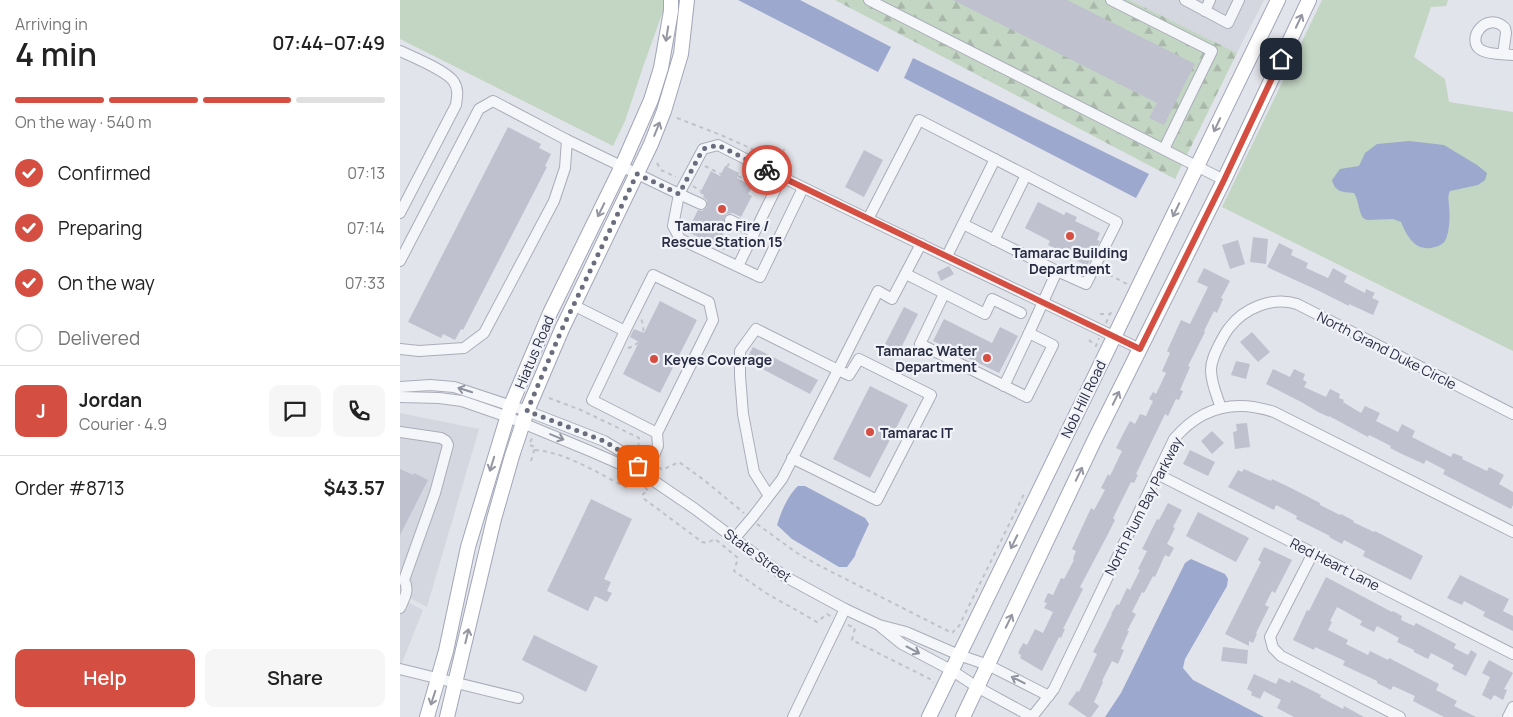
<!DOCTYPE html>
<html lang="en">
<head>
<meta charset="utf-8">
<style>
	:root { --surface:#fff; --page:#f6f6f6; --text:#222; --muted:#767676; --line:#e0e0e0; --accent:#d54e42 }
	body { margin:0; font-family:Manrope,sans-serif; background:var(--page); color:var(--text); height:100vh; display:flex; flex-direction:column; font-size:19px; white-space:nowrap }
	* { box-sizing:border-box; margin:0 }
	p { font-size:16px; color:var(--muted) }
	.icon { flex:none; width:28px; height:28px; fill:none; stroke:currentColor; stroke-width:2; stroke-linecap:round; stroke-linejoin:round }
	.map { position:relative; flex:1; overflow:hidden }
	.panel { display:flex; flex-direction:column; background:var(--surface); width:400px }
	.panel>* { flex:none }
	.pin { position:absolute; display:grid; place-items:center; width:42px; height:42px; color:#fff; margin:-21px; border-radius:10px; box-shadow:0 2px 8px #0006 }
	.courier { position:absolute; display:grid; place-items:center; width:50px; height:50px; margin:-25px; border:4px solid #d54e42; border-radius:50%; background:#fff; color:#222; box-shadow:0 1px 6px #0007 }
	.summary em { font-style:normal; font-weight:600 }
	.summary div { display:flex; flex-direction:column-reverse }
	.summary { display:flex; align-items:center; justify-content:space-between; height:85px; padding:0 15px }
	h1 { font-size:32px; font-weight:600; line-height:38px }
	.bar { display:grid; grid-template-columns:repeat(4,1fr); gap:8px 5px; align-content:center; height:60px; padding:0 15px }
	.bar i { height:6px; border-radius:4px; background:var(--line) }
	.bar .on { background:var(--accent) }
	.bar p { grid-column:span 4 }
	.line { display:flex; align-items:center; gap:12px; padding:0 15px; border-top:1px solid var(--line) }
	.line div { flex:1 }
	.round { display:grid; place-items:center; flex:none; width:52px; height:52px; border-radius:10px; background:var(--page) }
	ol { padding:0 15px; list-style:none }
	li { display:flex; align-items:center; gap:15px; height:55px }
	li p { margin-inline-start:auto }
	li .icon { padding:5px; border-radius:50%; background:var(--accent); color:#fff; stroke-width:4 }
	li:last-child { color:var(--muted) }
	li i { width:28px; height:28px; border:2px solid var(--line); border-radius:50% }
	.cta { display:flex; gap:10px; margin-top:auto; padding:10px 15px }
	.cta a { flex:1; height:58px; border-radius:10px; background:var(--accent); color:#fff; font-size:20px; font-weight:600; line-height:58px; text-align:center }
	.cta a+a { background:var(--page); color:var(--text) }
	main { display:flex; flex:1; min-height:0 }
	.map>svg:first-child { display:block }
	.built { fill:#d4d6e0 }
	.green { fill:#c3d5c3 }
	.forest { fill:url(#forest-firs) }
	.water { fill:#9ca8cd }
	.building { fill:#bfc1ce }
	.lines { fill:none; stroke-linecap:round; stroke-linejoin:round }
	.minor-casing { stroke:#aaadb9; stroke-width:12 }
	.major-casing { stroke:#a1a5b8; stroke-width:16 }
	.path { stroke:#c0c2ca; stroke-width:2; stroke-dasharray:4 4; stroke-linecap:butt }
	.minor { stroke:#f5f6f9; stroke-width:10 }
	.major { stroke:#fff; stroke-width:14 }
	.oneway { stroke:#9496a2 }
	.oneway2 { stroke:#8f929e }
	.done { stroke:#6a6d7e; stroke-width:5; stroke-dasharray:0 9 }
	.route { stroke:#d54e42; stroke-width:6 }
	.poi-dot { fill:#d54e42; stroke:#f2f3f8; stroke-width:2 }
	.labels { text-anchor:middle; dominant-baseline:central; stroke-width:4.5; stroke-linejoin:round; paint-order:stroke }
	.poi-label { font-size:14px; font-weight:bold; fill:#292d44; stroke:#f2f3f8 }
	.street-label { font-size:14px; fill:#292d44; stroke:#f2f3f8 }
</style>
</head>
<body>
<main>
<section class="panel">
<div class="summary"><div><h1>4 min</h1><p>Arriving in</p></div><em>07:44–07:49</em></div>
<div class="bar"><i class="on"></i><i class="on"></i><i class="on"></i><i></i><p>On the way · 540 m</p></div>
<ol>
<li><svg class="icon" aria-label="check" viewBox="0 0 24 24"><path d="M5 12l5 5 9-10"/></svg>Confirmed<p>07:13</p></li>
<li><svg class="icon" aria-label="check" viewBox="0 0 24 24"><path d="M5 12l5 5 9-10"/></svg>Preparing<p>07:14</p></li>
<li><svg class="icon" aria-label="check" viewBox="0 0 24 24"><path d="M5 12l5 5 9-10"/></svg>On the way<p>07:33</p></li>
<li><i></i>Delivered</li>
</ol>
<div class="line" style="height:90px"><b class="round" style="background:var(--accent);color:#fff">J</b><div><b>Jordan</b><p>Courier · 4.9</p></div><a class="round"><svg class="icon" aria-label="chat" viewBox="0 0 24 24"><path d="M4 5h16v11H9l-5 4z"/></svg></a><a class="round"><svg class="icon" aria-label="phone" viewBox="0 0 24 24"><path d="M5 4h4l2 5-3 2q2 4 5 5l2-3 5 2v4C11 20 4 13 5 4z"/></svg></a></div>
<div class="line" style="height:65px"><div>Order #8713</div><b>$43.57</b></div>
<div class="cta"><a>Help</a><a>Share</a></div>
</section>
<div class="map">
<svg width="1113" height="717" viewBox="0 0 1113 717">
	<defs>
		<pattern id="forest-firs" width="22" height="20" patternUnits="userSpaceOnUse" patternTransform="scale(1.25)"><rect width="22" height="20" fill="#c3d5c3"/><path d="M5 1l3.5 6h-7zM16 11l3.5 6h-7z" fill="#a8b7a9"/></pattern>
	</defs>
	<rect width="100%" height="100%" fill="#e2e4eb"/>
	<!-- built -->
	<g class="built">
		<polygon points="730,0 864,0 837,53"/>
		<polygon points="0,413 79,429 27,607 0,593"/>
		<polygon points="0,598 23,610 0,668"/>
	</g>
	<!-- green -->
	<g class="green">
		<polygon points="0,0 267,0 243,67 225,121 213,146 0,39"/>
		<polygon points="922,0 1048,0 1046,6 1031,7 1014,57 1045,79 1049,102 1113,112 1113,351 822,207"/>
	</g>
	<!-- forest -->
	<polygon class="forest" points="435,0 730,0 837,53 775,179"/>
	<!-- water -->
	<g class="water">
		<polygon points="338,0 400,0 491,47 478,72"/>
		<polygon points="513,58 749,174 736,198 504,78"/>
		<path d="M1009,141L1044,145L1077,165L1087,173L1085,180L1078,185L1050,191C1047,197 1049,200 1049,206C1050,215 1050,232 1045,241C1042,245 1036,247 1031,248C1014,250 1007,236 1001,222L993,219L967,220L963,218C958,210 959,201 954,193C942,192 935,192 932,180L940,169L959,166L965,153L977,144Z"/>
		<path d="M398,486H405L465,518L469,524L456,552L455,556L447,567H439L392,539L377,525C381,512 388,495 398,486Z"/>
		<polygon points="791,559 825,574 828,579 827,586 785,659 783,668 793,680 864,717 705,717 721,693 785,563"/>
	</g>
	<!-- building -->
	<g class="building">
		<polygon points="553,0 667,0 795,64 764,125 749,118 757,103"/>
		<polygon points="108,127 141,144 139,148 151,154 145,166 147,167 63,330 61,329 55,340 43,334 41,338 8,322"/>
		<polygon points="464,150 483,160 464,197 445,187"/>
		<polygon points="325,166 339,173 337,178 353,186 348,194 352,196 341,217 333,213 327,214 324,217 324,223 327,226 322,237 328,240 324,250 284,230 289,221 292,222 298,210 302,211 307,207 307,200 303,197 304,195 300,193 311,171 320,176"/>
		<polygon points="638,202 664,215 666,212 677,217 675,221 700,233 697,240 700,241 687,266 668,256 667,258 658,253 659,250 648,245 650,241 625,228"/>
		<polygon points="853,237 868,239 866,264 850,262"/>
		<polygon points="838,240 845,264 830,269 822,245"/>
		<polygon points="879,243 893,250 891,255 908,263 906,268 928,278 933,268 947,276 944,282 965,293 966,289 975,293 972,298 979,301 973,315 949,304 949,306 917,290 867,267"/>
		<polygon points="549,266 554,274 541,281 537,272"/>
		<polygon points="804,268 830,281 821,298 823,299 817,313 814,311 804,331 805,332 788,366 790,367 780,390 783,391 779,400 776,399 768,416 765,414 736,474 738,475 734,483 731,482 713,518 715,520 708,534 680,587 683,589 663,629 665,629 661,638 659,637 642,671 620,658 621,655 618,653 623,643 627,645 635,629 643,633 653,612 644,608 647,603 644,602 648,593 653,595 661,578 664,579 674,560 673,559 676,551 672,549 691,508 694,510 705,490 701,488 708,474 710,476 722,451 716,448 721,438 730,421 735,424 740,414 746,416 753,401 749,399 753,392 756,394 766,373 762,371 770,353 767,351 781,320 790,324 808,287 797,282"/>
		<polygon points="260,301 297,320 260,393 223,374 239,342 230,337 234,329 244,333"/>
		<polygon points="504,307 518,314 499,352 485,344"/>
		<polygon points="544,319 592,343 600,327 618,336 599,373 533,341"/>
		<polygon points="852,332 870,352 858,362 840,342"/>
		<polygon points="353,347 418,380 410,394 347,361 347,358"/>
		<polygon points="836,361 850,364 846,379 831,375"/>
		<polygon points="873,369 890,377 894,369 905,374 903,380 907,382 904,387 926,397 930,389 940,394 939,398 944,400 943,402 961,413 965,406 980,413 976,421 998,432 1002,424 1015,431 1012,437 1051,457 1053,453 1063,457 1062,459 1087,471 1089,467 1104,475 1099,484 1113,492 1113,505 1111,509 1043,474 1045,470 1026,460 1024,464 1004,455 990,448 991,446 969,435 968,437 929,416 929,417 918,412 903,403 866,384"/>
		<polygon points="470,386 508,405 470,478 433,459"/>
		<polygon points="847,423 850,447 835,449 833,432 837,431 836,424"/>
		<polygon points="812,431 824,443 812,454 801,441"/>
		<polygon points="790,450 815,462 808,476 783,464"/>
		<polygon points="0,469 13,475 14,473 28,480 0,535"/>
		<polygon points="844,469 871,481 872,479 891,488 920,503 920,505 940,515 941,514 954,521 953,522 974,532 975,531 1023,556 1011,580 963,556 965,551 944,540 942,544 929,537 930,536 896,519 897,516 876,505 874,510 828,487 838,470 842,472"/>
		<polygon points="191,499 232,519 204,579 211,582 207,591 212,593 207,602 195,596 188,611 147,591"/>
		<polygon points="768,503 782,510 773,527 775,528 767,544 774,548 769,557 765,555 755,577 753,576 744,593 742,592 732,612 736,614 727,631 729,631 721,649 724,650 718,664 712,661 702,681 703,682 694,702 699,706 691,717 687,717 668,704 677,691 679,692 697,654 693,652 712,614 711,614 717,604 719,605 727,588 730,590 740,570 738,569 747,551 742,549 757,519 759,520"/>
		<polygon points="798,512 849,538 836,562 786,536"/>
		<polygon points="864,547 892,560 875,593 872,591 865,605 869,607 856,633 857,634 853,643 849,641 849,646 825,634 861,562 858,560"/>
		<polygon points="1060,575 1109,599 1103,611 1113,616 1113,631 1083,616 1085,612 1064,601 1062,605 1047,598"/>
		<polygon points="926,577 992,612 993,611 1002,616 1001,620 1014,626 1016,623 1056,644 1054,648 1068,655 1071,650 1077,654 1066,676 1052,669 1054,665 1031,653 1028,659 1014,652 1014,650 997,642 999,638 977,626 974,632 960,625 962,621 937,607 930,621 932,622 928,630 948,640 946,644 968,655 970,651 988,660 989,658 1039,684 1036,690 1057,701 1054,706 1076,717 1044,717 1013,701 1015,696 993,686 991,690 977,683 977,681 943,665 945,661 915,647 914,650 893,640 907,610 909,611"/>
		<polygon points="134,635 198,666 186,692 122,660"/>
		<polygon points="823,647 848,650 847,664 821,661"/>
		<polygon points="1089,660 1113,673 1104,689 1107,690 1103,700 1094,695 1091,700 1082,695 1090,677 1082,673"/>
		<polygon points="854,674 876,684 879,678 890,683 891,680 921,695 920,697 943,709 944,706 964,717 894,717 877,708 881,700 864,691 860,699 851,695 852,692 847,689"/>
	</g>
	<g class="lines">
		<!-- minor casing -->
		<g class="minor-casing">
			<g id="minor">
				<polyline points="469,0 824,180"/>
				<polyline points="711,0 812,51 764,149"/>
				<polyline points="785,0 828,23 839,0"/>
				<polyline points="805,11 810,0"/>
				<path d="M0,51C13,57 47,71 54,82C59,90 57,97 56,105L0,213"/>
				<path d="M1103,54L1106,33L1105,28C1086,10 1065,40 1081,50C1089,55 1104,54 1113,55"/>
				<polyline points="301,204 279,194 273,226 280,239 360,277 403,188"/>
				<polyline points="468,219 519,120 717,222 686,284 657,271 629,333 653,345 627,397 520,344 544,294"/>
				<polyline points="330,220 354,232"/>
				<polyline points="563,224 657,271"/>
				<polyline points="594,240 626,175"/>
				<polyline points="547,256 595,159"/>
				<path d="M0,261L79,109L93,101L167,140L279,194L303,149L318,145C457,216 600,281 740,349"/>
				<polyline points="338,266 381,178"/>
				<polyline points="506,274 585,314 592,299 621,313"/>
				<polyline points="173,305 225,331 253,275 309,302 313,320 257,433 258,446 245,475"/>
				<polyline points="225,331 192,400 257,433"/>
				<polyline points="0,349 19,351 64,348 84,333 154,201 165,168 167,140"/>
				<polyline points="604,386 629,333"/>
				<polyline points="0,387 30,385 54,387 127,411 204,441 232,458 244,474"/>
				<polyline points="0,397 39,398 62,401 108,417 190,451 245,475 295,509 384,576 445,609 479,625 506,632 559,655 588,665 649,696"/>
				<path d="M821,408C817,396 811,383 811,370C811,361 815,353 819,345C822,339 825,333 829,328C844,308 873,296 897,304L1113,414"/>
				<path d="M0,432L41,438L46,441L48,445L35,493L4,580C10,590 4,599 0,608"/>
				<polyline points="392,458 477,500 531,395 459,359 449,375 438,370 478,291 492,299 521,244"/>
				<polyline points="757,474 1113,654"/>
				<polyline points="334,539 352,518 382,479 438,370 356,329 340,351 340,376 343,414 354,472 369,496"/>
				<polyline points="913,553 870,637 873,648 881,656 1000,717"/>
				<polyline points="481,627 502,644 551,670 577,687 632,717"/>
				<polyline points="0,669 118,698"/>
				<polyline points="393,717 445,609"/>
				<path d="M632,717L654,689L774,439C801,407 835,399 874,412L1113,532"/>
				<polyline points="1108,717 1113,707"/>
			</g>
		</g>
		<!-- major casing -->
		<g class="major-casing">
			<g id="major">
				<polyline points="27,717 46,651 68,547 111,405 150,313 222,166 251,100 261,68 271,11 271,0"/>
				<polyline points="47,717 94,519 112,456 127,411 162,329 251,144 264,111 281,54 287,0"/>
				<polyline points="529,717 878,0"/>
				<polyline points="563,717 694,441 824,180 909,0"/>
			</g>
		</g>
		<!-- path -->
		<g class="path">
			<polyline points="277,118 321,135 372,158 378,159 383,156 384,149"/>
			<polyline points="257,163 261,170 276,177"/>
			<polyline points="305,166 321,174"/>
			<polyline points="327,167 330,162"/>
			<polyline points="338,176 354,185 359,174"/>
			<polyline points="293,186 301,191"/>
			<polyline points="702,271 727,284 726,285"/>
			<polyline points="700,314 710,314"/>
			<polyline points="706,323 710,314 714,310"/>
			<polyline points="689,340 696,346 699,338"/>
			<path d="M228,348C241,345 247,331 241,319"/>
			<polyline points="149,398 181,410 239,438 238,451"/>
			<path d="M135,450C165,452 200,474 227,488L228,480L230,479"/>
			<polyline points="131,461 135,447 129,445 133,436"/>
			<polyline points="259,467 262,470 279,462 304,480 344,513"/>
			<polyline points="245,487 248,491 243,494 243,498 302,542 307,543 315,539 338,558 334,571 366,593 417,622 427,614 432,617"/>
			<polyline points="357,524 397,553 418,565 552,633 559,626 624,494"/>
			<polyline points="448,625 455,628 452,640 532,680 533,683"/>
		</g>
		<!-- minor -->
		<use href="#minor" class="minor"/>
		<!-- major -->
		<use href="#major" class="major"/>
	</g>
	<!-- one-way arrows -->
	<defs><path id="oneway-shaft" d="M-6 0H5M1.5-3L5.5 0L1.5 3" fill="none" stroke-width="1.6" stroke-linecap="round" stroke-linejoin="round" transform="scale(1.25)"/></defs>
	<g class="oneway">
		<use href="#oneway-shaft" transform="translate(899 21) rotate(-65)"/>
		<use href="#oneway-shaft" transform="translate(267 34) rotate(99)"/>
		<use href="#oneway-shaft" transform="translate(817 125) rotate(115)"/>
		<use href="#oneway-shaft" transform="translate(257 129) rotate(-68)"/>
		<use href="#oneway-shaft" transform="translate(201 210) rotate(116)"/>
		<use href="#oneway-shaft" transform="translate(776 210) rotate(116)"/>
		<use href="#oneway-shaft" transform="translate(716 398) rotate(-64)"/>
		<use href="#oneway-shaft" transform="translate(92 464) rotate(107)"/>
		<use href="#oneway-shaft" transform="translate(679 474) rotate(-64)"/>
		<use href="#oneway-shaft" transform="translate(614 542) rotate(116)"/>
		<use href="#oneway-shaft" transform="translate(609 621) rotate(-64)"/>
		<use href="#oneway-shaft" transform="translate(67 636) rotate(-77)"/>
		<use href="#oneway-shaft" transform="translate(33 698) rotate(108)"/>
	</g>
	<g class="oneway2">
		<use href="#oneway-shaft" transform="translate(65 390) rotate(-162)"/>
		<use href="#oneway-shaft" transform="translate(157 437) rotate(22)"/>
		<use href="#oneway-shaft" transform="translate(513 650) rotate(28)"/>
		<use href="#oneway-shaft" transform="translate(618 680) rotate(-153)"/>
	</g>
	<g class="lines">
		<!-- done -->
		<polyline class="done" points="238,466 232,458 204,441 127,411 162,329 237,174 279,194 303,149 318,145 367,170"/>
		<!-- route -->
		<polyline class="route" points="367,170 740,349 824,180 881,59"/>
	</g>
	<!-- markers -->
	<g class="poi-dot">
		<circle cx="322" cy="209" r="5"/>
		<circle cx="670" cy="236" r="5"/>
		<circle cx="587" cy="358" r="5"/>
		<circle cx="254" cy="359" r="5"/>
		<circle cx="470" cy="432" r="5"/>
	</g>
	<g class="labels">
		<!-- poi labels -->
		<g class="poi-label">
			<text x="322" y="225">Tamarac Fire /<tspan x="322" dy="16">Rescue Station 15</tspan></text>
			<text x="670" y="252">Tamarac Building<tspan x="670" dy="16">Department</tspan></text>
			<text x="577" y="350" text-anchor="end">Tamarac Water<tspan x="577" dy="16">Department</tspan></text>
			<text x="264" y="359" text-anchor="start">Keyes Coverage</text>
			<text x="480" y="432" text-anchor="start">Tamarac IT</text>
		</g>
		<!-- street labels -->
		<g class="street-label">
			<text transform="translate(987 350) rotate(27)">North Grand Duke Circle</text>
			<text transform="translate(134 352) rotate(-67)">Hiatus Road</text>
			<text transform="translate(683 399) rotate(-64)">Nob Hill Road</text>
			<text transform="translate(743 506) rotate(-63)">North Plum Bay Parkway</text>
			<text transform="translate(358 555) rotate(36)">State Street</text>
			<text transform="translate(935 564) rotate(27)">Red Heart Lane</text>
		</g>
	</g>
</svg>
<div class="pin" style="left:238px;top:466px;background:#ea580c"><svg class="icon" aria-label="bag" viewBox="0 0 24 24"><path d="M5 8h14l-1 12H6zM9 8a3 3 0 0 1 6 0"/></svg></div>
<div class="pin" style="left:881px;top:59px;background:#1f2937"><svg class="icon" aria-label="home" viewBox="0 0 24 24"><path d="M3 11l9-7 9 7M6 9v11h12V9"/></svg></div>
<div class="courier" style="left:367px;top:170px"><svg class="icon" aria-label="bike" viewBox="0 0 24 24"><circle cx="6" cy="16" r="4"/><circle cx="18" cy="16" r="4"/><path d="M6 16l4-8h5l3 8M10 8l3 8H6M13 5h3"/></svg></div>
</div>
</main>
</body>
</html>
